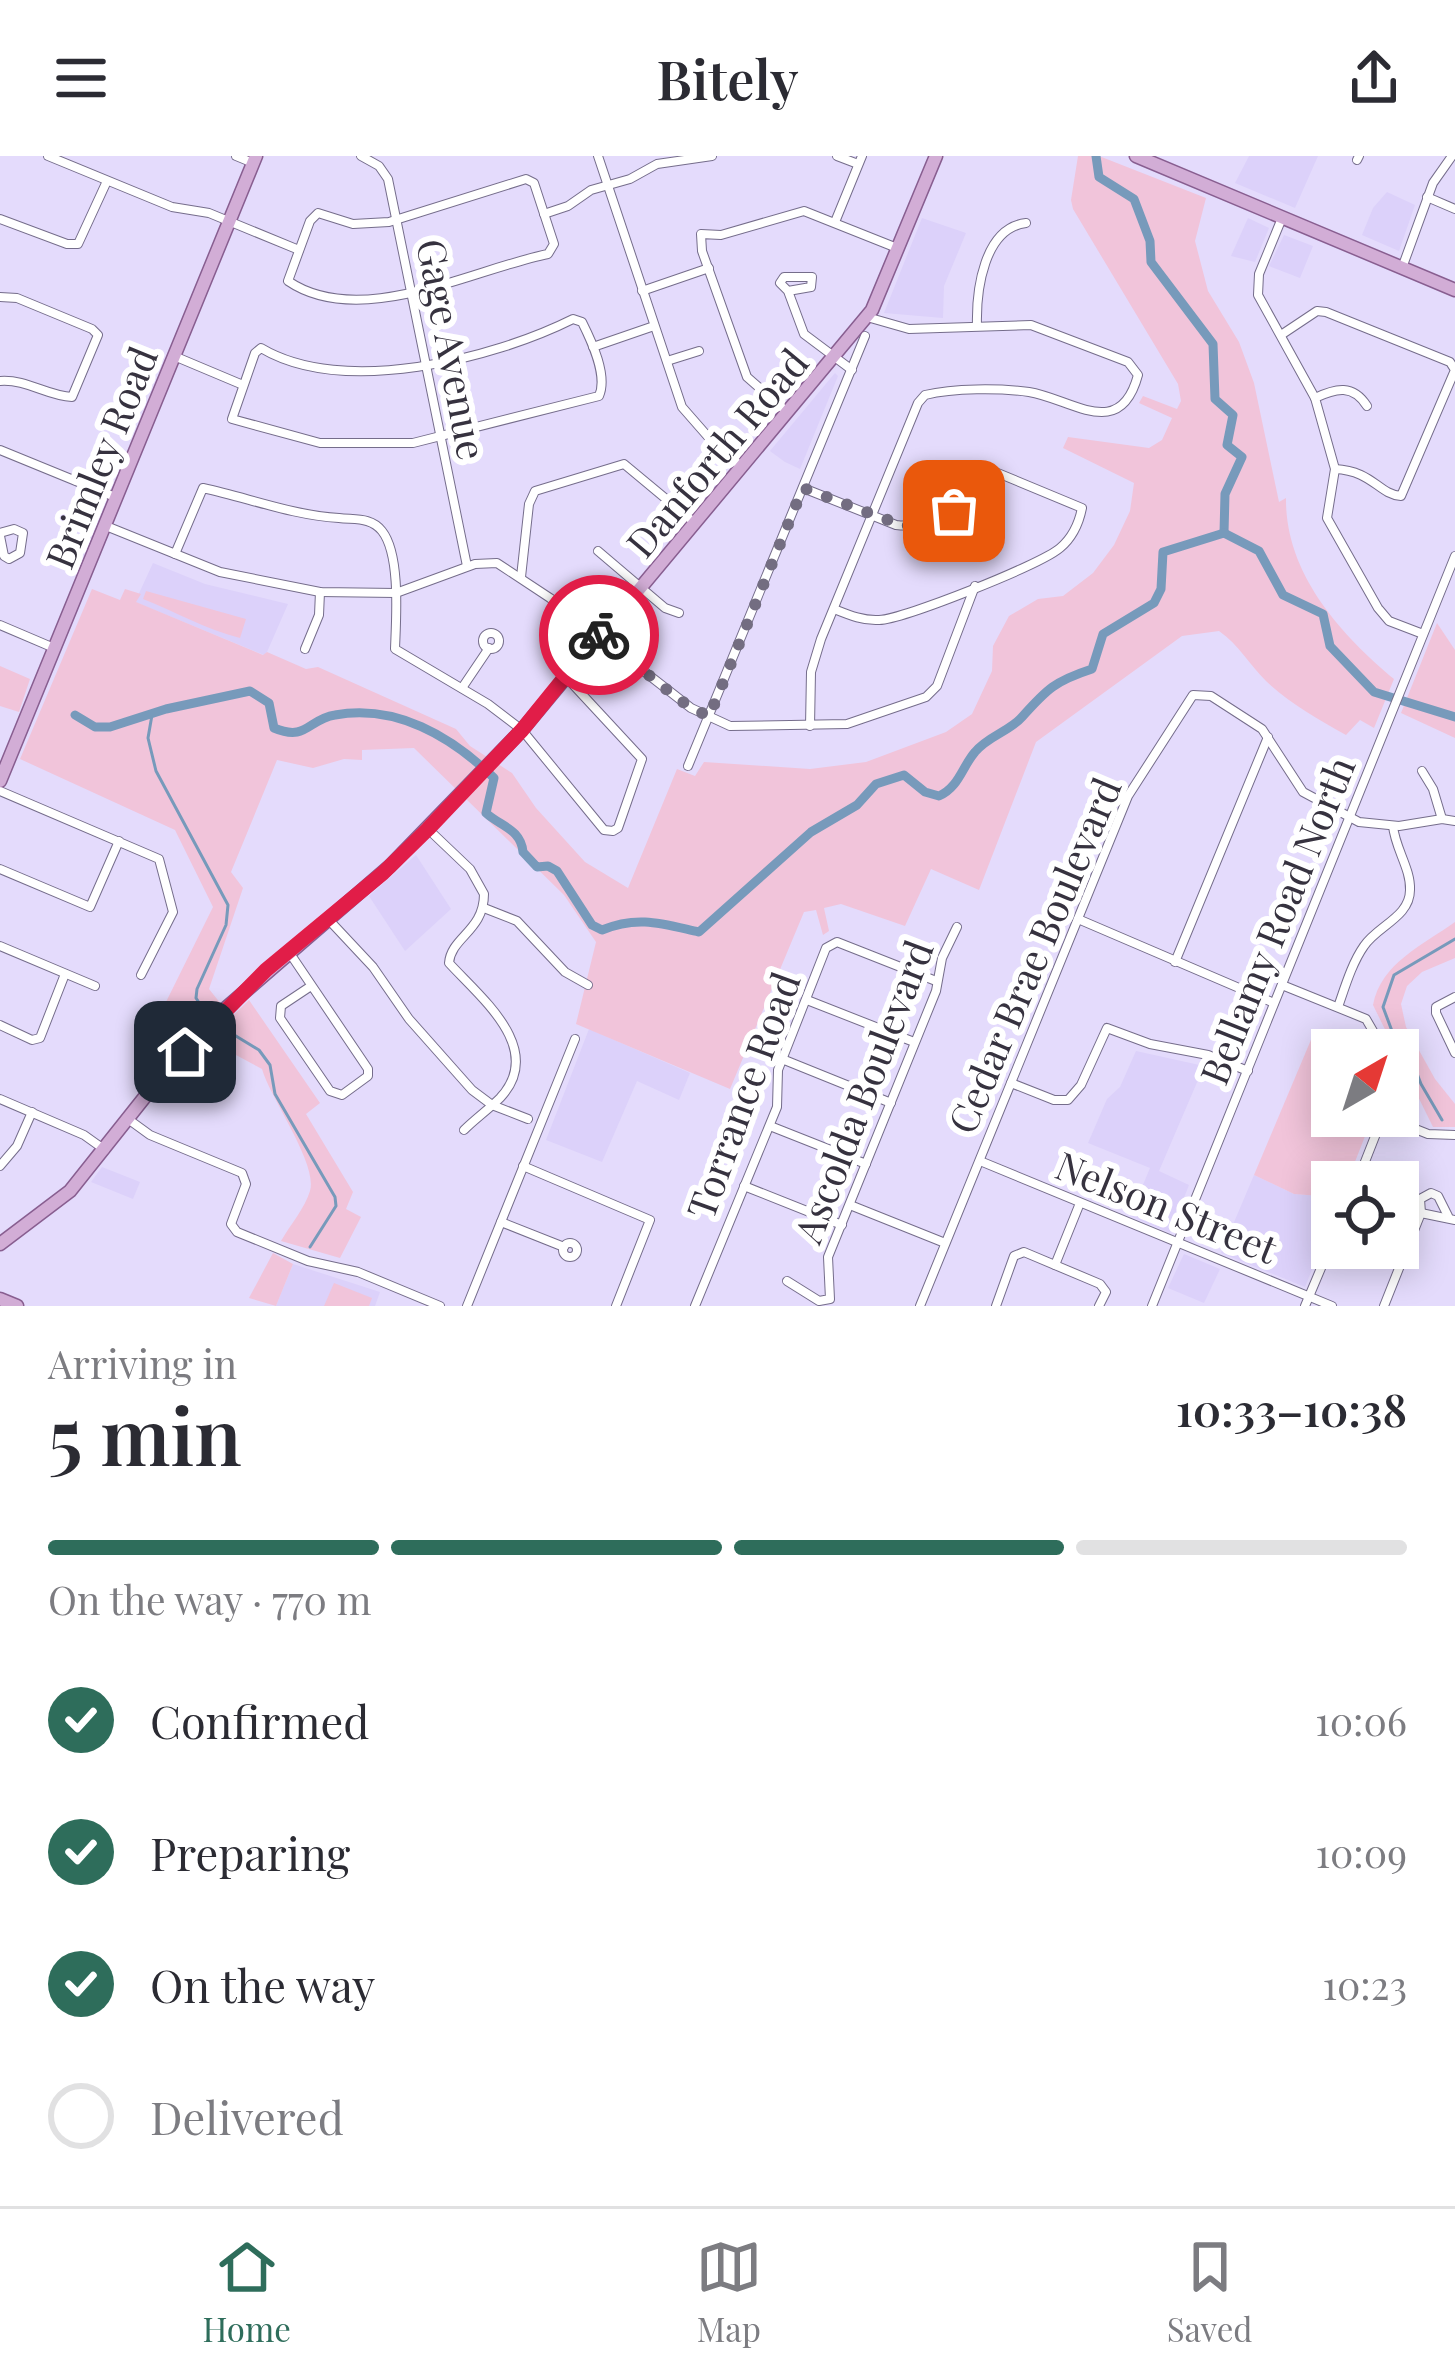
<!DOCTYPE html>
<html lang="en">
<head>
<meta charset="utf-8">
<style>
	:root { --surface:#fff; --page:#f7f7f7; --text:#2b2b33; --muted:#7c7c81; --line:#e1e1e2; --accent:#2e6d5b }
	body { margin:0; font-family:"Playfair Display",serif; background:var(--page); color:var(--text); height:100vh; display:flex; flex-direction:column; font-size:45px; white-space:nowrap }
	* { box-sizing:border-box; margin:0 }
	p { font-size:39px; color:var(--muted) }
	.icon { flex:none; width:66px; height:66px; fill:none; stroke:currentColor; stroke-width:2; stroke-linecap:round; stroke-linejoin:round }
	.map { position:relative; height:1150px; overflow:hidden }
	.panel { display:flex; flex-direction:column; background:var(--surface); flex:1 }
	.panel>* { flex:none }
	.needle { width:78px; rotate:39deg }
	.buttons { position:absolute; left:1311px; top:873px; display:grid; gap:24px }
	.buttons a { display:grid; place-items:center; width:108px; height:108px; border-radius:0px; background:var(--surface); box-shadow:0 6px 30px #0003; font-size:60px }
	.pin { position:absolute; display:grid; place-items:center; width:102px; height:102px; color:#fff; margin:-51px; border-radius:24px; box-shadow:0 6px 18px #0006 }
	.courier { position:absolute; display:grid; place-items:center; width:120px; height:120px; margin:-60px; border:9px solid #e11d48; border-radius:50%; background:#fff; color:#222; box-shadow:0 3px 15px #0007 }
	.head em { font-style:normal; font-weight:600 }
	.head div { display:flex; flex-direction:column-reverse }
	.head { display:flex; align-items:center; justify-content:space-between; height:204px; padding:0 48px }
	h1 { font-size:78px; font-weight:600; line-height:90px }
	.bar { display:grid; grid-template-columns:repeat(4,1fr); gap:18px 12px; align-content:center; height:144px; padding:0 48px }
	.bar i { height:15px; border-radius:9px; background:var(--line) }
	.bar .active { background:var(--accent) }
	.bar p { grid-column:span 4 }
	ol { padding:0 48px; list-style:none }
	li { display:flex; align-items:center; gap:36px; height:132px }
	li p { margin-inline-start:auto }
	li .icon { padding:12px; border-radius:50%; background:var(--accent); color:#fff; stroke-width:4 }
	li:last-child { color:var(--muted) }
	li i { width:66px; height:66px; border:6px solid var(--line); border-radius:50% }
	header { display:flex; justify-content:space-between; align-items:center; height:156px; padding:0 48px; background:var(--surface); font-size:54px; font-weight:600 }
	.tab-bar { display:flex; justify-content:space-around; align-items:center; height:168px; border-top:3px solid var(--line); background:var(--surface); font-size:33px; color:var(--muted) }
	.tab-bar a { display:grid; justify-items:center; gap:6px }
	.tab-bar .active { color:var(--accent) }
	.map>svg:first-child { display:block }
	.built { fill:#dcd1fa }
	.green { fill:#f1c4da }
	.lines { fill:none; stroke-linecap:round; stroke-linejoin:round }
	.stream { stroke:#779abb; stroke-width:3 }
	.river { stroke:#779abb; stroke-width:9 }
	.minor-casing { stroke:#756d8b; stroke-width:10 }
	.major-casing { stroke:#885e90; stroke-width:15 }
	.minor { stroke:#fff; stroke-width:8 }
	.major { stroke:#d2add6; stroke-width:12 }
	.done { stroke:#736d81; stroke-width:12; stroke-dasharray:0 21.6 }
	.route { stroke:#e11d48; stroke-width:15 }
	.labels { text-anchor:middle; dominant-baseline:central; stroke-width:12; stroke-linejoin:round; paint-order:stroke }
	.street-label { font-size:39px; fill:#36323f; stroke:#fff }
</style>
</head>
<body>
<header><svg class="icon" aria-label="menu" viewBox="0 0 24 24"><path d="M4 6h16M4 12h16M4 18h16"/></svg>Bitely<svg class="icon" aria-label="share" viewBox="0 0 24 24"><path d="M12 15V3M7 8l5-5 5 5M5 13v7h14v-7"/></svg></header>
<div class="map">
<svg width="1455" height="1150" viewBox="0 0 1455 1150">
	<rect width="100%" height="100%" fill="#e4dbfc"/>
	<!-- built -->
	<g class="built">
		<polygon points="1249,0 1318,0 1295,52 1235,27"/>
		<polygon points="1387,36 1415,49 1399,95 1362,79 1373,52"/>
		<polygon points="922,62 966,77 944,130 943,162 884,157"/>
		<polygon points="1248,62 1269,72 1255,106 1231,100"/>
		<polygon points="1284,79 1313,90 1300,122 1269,110"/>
		<polygon points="835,217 838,220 800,313 785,306 770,295"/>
		<polygon points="153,407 205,428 288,448 267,496 264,499 135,446"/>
		<polygon points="416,699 451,753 405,795 369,740"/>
		<polygon points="589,873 690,917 679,944 637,925 602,1006 546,984"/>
		<polygon points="1136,895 1204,910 1159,1015 1189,1029 1170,1077 1130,1060 1150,1012 1088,987 1107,943 1120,931"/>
		<polygon points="102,1011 140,1026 133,1043 91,1026"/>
		<polygon points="1254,1019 1294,1038 1332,1041 1332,1064 1305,1131 1221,1097"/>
		<polygon points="1184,1098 1220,1113 1204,1147 1168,1132"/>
		<polygon points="293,1108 380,1136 375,1150 276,1150"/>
	</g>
	<!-- green -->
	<g class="green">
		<path d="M1078,0H1099L1206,42L1195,85L1208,135L1239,186L1254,227L1279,346L1286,342C1285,417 1340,478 1394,523L1374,572L1360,564L1346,579C1318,563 1290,548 1266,525C1249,508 1239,489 1219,475L1182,480L1036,586L979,734L931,713L905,770L841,748L824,752L829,775L823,779L816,754L804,756L730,933L576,868L596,786L564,739L414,592L362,594V604L344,603L313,612L277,604L231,716L243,732L209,833L221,848L187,878L163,865L165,848L213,751L175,674L20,603L92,433L120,444L125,433L141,438L136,446L263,499L267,496L306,513L318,511L456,573L470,590L512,617L536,652L585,706L628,732L677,613L695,620L704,606L810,613L866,606L946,576L972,558L992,515L993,490L1009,460L1038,443L1063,440L1093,417L1114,389L1130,355L1134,327L1063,292L1068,281L1149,292L1162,284L1172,262L1139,247L1143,240L1177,253L1181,245L1178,228L1073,53L1071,44Z"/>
		<path d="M146,435L246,463L240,482C205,473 176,456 143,443Z"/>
		<polygon points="1437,467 1455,494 1455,582 1401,557"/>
		<polygon points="0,510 30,523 19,556 0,550"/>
		<path d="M1455,766V802L1422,816L1407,830L1401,848L1406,871L1435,923L1455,948V971H1433L1373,849C1381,807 1423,789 1455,766Z"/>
		<path d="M249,844L320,947L306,958L353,1036L346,1053L361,1061L340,1102L281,1085C290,1069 305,1052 310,1035C318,1008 271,944 262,913L208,884Z"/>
		<polygon points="1313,879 1349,894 1332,894 1332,960 1373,960 1347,1026 1332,1026 1332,1041 1294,1038 1254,1019"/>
		<polygon points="273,1097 293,1108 276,1150 249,1142"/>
		<polygon points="334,1127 372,1142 369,1150 324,1150"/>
	</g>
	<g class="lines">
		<!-- stream -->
		<g class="stream">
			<polyline points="152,559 148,582 156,615 228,749 226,769 197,833 196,842 205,856"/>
			<polyline points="226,874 259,894 270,909 275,938 335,1041 336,1050 310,1091"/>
			<polyline points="1442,964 1421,928 1408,894 1392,875 1383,851 1394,819 1455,783"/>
		</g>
		<!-- river -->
		<g class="river">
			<polyline points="1096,0 1099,21 1134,43 1150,85 1151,106 1213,188 1215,243 1233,259 1227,289 1242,301 1225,338 1224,377"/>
			<polyline points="1224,377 1259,395 1283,439 1323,458 1330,490 1374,536 1455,561"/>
			<path d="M75,559L95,571H110L166,553L250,535L269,547L274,572C307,586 308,563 335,559C396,548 451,580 494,622L486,657C500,670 521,673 523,696L537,711L548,710L557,715L592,769L602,774C638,759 663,768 699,776L811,676L857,649L876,628L904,619L925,636L939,640C959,631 962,611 975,596C988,580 1010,575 1022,561C1047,533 1055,525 1092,513L1103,478L1154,447L1161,433L1163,396L1224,377"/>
		</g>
		<!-- minor casing -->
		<g class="minor-casing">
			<g id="minor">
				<polyline points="48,0 172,51 209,57 299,94"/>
				<polyline points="236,0 253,7"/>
				<polyline points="361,0 379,10 388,23 467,410"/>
				<polyline points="598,0 682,251 710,283 742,311"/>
				<polyline points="837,0 858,8"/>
				<polyline points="1357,4 1359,0"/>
				<path d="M526,23L534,27L554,88L548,98C473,113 360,174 288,125L310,65L318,57L353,68L389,66Z"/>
				<polyline points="1427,41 1455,53"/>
				<polyline points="544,58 568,50 591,34 630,23 657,8 712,0"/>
				<polyline points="1282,62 1259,118 1258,139 1315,242 1335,313 1327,362 1378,452 1389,465 1423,478"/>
				<polyline points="0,63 67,88 78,88 107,25"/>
				<polyline points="835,66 862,0"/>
				<polyline points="1402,112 1433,27 1452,0"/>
				<polyline points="642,135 709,112"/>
				<polyline points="788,135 811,131 812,121 784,121 780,127 788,135 804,178 852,214"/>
				<path d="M0,141L17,142L92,173L98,179L72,241C47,240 27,223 0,225"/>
				<path d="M573,163L582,166C592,186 608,220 599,240L413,287H320L232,263L255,197L261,192C343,241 493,203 573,163Z"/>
				<path d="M977,170C976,134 984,72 1026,67"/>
				<path d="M1281,179L1317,155L1326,156L1450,206L1455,214L1401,340C1378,338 1373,315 1335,313"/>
				<polyline points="593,191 654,170"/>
				<polyline points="174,200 243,229"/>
				<polyline points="667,205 699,195"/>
				<path d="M1315,242C1336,232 1353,228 1367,250"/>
				<polyline points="786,255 747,221 702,95 701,78 721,79 804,55 897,92"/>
				<polyline points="0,294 115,341"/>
				<path d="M803,332L896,369C919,372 953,362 968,344C977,332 975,320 988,313L1082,352C1079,367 1072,382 1060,392C1040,409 904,463 879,464C863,465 849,459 834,453"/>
				<polyline points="106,370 220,416 320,436 396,437 475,408 497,407 550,442 691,552 730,570 847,568 926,541 937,530 975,430"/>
				<polyline points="0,377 14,373 23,377 20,397 9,403 4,400 0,380"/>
				<polyline points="598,395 665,452 679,457"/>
				<path d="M175,398L203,332C249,342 291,359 339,362C355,364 371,361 382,375C401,399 396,464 395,493L488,548L522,574L604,674L613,675L618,672L642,603L566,521"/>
				<polyline points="521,421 529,348 535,335 624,308 695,367"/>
				<polyline points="0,469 54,492"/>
				<circle cx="491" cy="485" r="8"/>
				<polyline points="305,493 319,459 320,436"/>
				<polyline points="462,532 489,492"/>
				<path d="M810,570L811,516L821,483L918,247L925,239C954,232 999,232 1029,236C1072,243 1120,286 1138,219L1128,206L1031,169L909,173L867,161"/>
				<polyline points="688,610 865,180"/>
				<polyline points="1422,615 1433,633 1442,663"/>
				<polyline points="0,635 159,703 173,756 141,819"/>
				<path d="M428,673L470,713L484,738C484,775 451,781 449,807C481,842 546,893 500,942C489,953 475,963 464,974"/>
				<polyline points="0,713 90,751 119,685"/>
				<polyline points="484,752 517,765 565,816 588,829"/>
				<polyline points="1078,763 1274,847"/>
				<polyline points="329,764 373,811 409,863 472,934 492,949 528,963"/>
				<polyline points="0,790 95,830"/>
				<polyline points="289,796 368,913 368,920 342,939 330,935 280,862 281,850 311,830"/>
				<polyline points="1175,806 1268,581"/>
				<polyline points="1282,829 1366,863 1384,894"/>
				<polyline points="1455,841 1436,851 1436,857 1455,897"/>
				<polyline points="807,844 914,886"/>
				<path d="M1338,851C1345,831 1352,807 1364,790C1377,770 1410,761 1410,734C1411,713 1395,692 1393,670"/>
				<polyline points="0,869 32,884 40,882 65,818"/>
				<polyline points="782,903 891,947"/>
				<polyline points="1011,927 1054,944 1068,944 1081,929 1107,872 1150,888 1208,899 1248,915"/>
				<polyline points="0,943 84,979 105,994"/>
				<polyline points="1383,960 1428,978 1455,979"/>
				<polyline points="128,963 150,979 242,1017 246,1028 231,1068 237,1076 308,1105 358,1116 440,1150"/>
				<polyline points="770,970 866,1008"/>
				<polyline points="980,1005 1332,1150"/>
				<polyline points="0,1010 17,990 32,956"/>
				<polyline points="523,1010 650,1064 616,1150"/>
				<polyline points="1357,1026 1383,960"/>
				<polyline points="744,1030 842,1069"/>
				<polyline points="850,1049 945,1087"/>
				<polyline points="1421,1057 1420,1043 1431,1037 1438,1040 1448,1060"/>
				<polyline points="501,1066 564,1091"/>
				<circle cx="570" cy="1094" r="7"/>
				<polyline points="1055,1109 1080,1047"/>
				<polyline points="787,1125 819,1145 830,1143 828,1101 936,835 942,802 957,771"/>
				<polyline points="467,1150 575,883"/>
				<polyline points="695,1150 777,951 778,914 826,792 837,786 936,825"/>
				<polyline points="920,1150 1128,640 1193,539 1211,540 1262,573 1303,636 1359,666 1399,670 1442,663 1455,665"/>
				<polyline points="996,1150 1014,1100 1024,1096 1100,1128 1106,1136 1099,1150"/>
				<polyline points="1152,1150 1455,400"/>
				<polyline points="1305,1150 1332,1086"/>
				<polyline points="1384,1150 1421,1057 1455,1064"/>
			</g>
		</g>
		<!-- major casing -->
		<g class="major-casing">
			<g id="major">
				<polyline points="1136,0 1455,134"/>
				<polyline points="0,625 256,0"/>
				<polyline points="0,1088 70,1035 144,942 226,852 390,710 522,574 872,154 936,0"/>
				<polyline points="0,1143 17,1150"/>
			</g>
		</g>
		<!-- minor -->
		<use href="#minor" class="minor"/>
		<!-- major -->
		<use href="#major" class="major"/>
	</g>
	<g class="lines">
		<!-- done -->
		<polyline class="done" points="599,479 681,545 709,561 803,332 904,370 925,367 954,355"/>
		<!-- route -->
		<polyline class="route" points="185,896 266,814 383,717 428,673 522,574 599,479"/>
	</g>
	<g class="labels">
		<!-- street labels -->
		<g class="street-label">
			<text transform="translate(453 193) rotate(79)">Gage Avenue</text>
			<text transform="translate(716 296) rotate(-50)">Danforth Road</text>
			<text transform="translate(100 301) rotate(-68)">Brimley Road</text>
			<text transform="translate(1276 764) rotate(-68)">Bellamy Road North</text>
			<text transform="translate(1033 799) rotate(-67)">Cedar Brae Boulevard</text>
			<text transform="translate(862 935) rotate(-69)">Ascolda Boulevard</text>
			<text transform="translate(742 939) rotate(-70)">Torrance Road</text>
			<text transform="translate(1167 1050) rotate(22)">Nelson Street</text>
		</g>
	</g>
</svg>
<div class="buttons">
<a><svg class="needle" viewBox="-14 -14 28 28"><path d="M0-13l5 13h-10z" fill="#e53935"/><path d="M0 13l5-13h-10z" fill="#7c7c81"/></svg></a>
<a><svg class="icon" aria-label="locate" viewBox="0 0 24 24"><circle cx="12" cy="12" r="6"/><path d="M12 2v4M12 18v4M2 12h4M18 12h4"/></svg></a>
</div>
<div class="pin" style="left:954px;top:355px;background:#ea580c"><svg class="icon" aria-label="bag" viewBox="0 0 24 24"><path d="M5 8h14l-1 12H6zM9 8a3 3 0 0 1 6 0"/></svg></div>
<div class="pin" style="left:185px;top:896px;background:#1f2937"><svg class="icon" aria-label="home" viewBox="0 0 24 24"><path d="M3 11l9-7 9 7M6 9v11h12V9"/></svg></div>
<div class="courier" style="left:599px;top:479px"><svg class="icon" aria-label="bike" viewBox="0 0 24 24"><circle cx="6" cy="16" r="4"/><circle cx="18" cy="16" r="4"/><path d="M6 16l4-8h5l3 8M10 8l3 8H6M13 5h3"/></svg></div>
</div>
<section class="panel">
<div class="head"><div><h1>5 min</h1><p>Arriving in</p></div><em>10:33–10:38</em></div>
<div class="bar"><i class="active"></i><i class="active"></i><i class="active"></i><i></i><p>On the way · 770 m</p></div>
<ol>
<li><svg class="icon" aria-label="check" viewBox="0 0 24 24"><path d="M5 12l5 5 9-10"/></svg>Confirmed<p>10:06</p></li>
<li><svg class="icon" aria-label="check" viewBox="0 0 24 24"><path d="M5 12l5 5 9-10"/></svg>Preparing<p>10:09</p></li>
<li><svg class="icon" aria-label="check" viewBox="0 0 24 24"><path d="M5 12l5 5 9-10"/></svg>On the way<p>10:23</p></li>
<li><i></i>Delivered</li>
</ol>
</section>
<nav class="tab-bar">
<a class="active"><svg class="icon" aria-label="home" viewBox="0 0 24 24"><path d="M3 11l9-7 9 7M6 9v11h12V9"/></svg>Home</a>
<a><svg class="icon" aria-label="map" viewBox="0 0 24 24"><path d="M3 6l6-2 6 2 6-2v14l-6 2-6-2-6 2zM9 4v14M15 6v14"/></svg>Map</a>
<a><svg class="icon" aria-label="saved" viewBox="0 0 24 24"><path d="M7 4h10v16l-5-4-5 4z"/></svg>Saved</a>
</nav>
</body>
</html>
